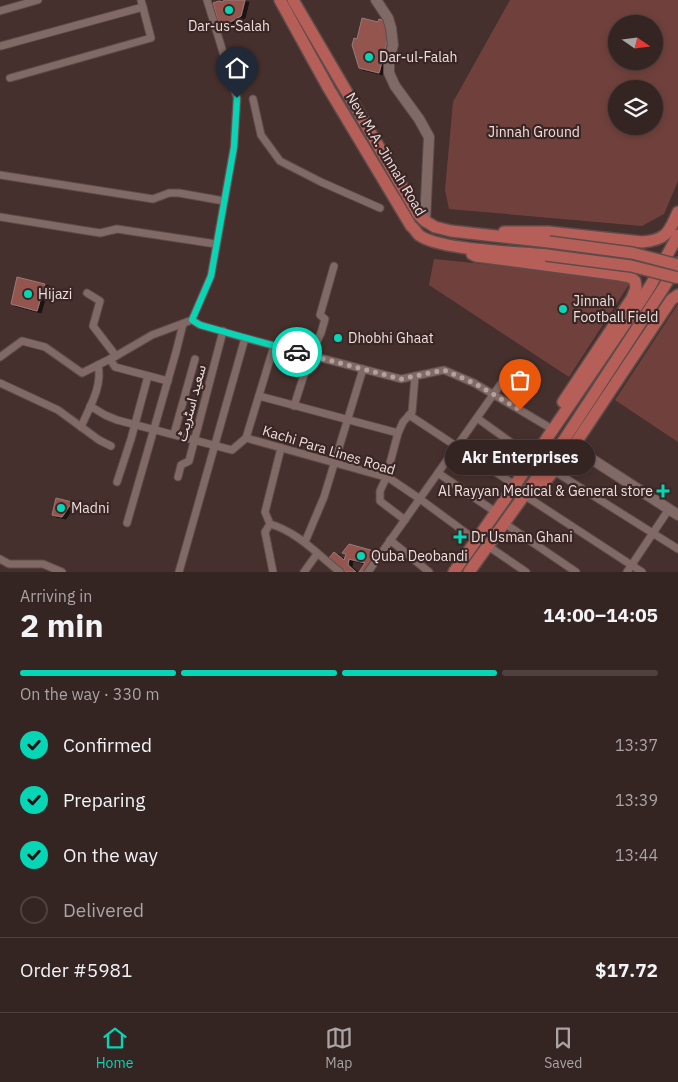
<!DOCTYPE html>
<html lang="en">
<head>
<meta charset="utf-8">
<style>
	:root { --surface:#342422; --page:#3f302f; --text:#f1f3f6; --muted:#a9a4a5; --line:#4e4140; --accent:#06d5b6 }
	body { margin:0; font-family:"IBM Plex Sans","Noto Sans Arabic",sans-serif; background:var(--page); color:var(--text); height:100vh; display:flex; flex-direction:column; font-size:19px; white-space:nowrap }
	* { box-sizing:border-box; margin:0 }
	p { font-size:16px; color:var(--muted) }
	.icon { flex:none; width:28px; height:28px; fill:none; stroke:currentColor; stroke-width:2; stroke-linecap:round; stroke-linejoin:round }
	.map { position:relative; height:572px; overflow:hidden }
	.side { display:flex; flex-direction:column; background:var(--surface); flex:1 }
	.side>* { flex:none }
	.needle { width:32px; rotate:104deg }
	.controls { position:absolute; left:608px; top:15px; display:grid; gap:10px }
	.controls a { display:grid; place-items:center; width:55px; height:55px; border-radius:50%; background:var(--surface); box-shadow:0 2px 8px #0003,0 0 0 1px var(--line); font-size:25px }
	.pin { position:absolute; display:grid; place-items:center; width:42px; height:42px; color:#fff; margin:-51px -21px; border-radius:50% 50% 50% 0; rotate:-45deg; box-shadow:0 0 5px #0007 }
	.pin .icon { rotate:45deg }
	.courier { position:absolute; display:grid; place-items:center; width:50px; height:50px; margin:-25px; border:4px solid #06d5b6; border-radius:50%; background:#fff; color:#222; box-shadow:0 1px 6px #0007 }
	.bubble { position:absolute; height:35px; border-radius:18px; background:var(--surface); box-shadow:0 2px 8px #0003,0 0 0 1px var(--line); font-size:16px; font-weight:700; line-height:35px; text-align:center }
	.summary em { font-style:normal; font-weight:700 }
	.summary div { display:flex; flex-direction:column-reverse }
	.summary { display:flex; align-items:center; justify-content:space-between; height:85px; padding:0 20px }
	h1 { font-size:32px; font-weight:700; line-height:38px }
	.bar { display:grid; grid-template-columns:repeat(4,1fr); gap:8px 5px; align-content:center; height:60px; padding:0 20px }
	.bar i { height:6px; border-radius:4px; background:var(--line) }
	.bar .current { background:var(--accent) }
	.bar p { grid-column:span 4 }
	.line { display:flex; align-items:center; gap:12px; padding:0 20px; border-top:1px solid var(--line) }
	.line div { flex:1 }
	ol { padding:0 20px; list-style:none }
	li { display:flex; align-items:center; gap:15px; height:55px }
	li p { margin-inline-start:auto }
	li .icon { padding:5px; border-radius:50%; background:var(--accent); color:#111; stroke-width:4 }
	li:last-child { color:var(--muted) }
	li i { width:28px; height:28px; border:2px solid var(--line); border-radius:50% }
	.tab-bar { display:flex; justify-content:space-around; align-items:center; height:70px; border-top:1px solid var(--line); background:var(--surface); font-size:14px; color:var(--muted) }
	.tab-bar a { display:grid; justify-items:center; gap:2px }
	.tab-bar .current { color:var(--accent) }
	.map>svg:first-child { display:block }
	.green { fill:#70413c; fill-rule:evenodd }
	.building { fill:#93544d; stroke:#967d7a; filter:url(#shadow) }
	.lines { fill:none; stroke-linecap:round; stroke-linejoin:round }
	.street-casing { stroke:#5d4c4a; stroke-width:9 }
	.secondary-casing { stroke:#5d4c4a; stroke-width:12 }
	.primary-casing { stroke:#5d4c4a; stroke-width:14 }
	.street { stroke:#816966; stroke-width:7 }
	.secondary { stroke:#816966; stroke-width:10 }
	.primary { stroke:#b65f58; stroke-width:11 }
	.primary-bridge-casing { stroke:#5d4c4a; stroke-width:14; stroke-linecap:butt }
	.primary-bridge { stroke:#b65f58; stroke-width:11 }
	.done { stroke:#b2a29f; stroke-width:5; stroke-dasharray:0 9 }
	.route { stroke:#06d5b6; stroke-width:6 }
	.poi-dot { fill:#06d5b6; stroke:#3a2624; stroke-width:2 }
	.labels { text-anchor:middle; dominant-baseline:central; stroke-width:4.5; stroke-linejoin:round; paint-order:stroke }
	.poi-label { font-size:14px; fill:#eddfdd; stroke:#3a2624; text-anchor:start }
	.park-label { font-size:14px; fill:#f4dfdc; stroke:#3a2624 }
	.street-label { font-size:14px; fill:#eddfdd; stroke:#3a2624 }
</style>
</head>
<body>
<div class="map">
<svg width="678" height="572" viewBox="0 0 678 572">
	<defs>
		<filter id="shadow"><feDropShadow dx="4" dy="2" stdDeviation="0" flood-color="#0009"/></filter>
	</defs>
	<rect width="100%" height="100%" fill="#45302d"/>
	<!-- green -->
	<g class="green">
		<path d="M510,0H678V181L664,214L642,226L449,209L445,190L453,102ZM616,24H654V61H616ZM616,89H654V126H616Z"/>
		<polygon points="434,259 621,278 630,283 569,377 429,285"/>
		<polygon points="678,304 678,442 615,400"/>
	</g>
	<!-- building -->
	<g class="building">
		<polygon points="224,0 245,0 241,16 220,28 213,3 219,1 223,2"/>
		<polygon points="362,18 378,22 379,19 385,21 385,24 388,25 390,30 379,73 359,68 352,45 354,38 357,39"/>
		<polygon points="17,277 45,284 37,311 11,304"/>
		<polygon points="56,498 72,502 62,517 52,515"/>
		<polygon points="349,544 374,551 378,554 365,572 359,572 365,563 349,559 348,565 356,572 346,572 329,558 334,552 344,560 346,554 342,553"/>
	</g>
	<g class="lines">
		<!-- street casing -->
		<g class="street-casing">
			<g id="street">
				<polyline points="0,11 38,0"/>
				<polyline points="1,46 143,7"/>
				<polyline points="10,78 151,38 141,0"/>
				<polyline points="253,99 261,135 280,161 321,182 380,208"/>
				<polyline points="0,175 153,199 169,193 179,193 224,201"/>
				<polyline points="0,217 100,233 117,229 216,244"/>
				<polyline points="87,293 100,301 93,326 116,356"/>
				<polyline points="192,320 200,325 245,338 401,379 444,370 474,383 547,426"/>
				<polyline points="0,357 22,341 45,347 82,373 116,356 152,335 192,320 211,276 234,147 237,98 207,0"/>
				<polyline points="110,359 115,367 168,381"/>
				<polyline points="0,383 58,410 99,440 111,446"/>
				<polyline points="259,396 398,433"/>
				<polyline points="90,406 105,415 117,420 232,450 246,438"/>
				<polyline points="294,406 310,356 321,333 325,319 320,315 334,266"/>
				<polyline points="409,415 515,485"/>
				<polyline points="477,418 534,459"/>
				<path d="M81,427C89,408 103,386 98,365"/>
				<polyline points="174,434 195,359"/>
				<polyline points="246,438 389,478 420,499 477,541"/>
				<polyline points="246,438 274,346"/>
				<polyline points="554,471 678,549"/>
				<polyline points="438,473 497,513"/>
				<polyline points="178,477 181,465 189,461 223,331"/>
				<polyline points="117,482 131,439 148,376"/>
				<polyline points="524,495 642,572"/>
				<polyline points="405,520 380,501 380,491 386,478 398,433 403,422 412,412 415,376"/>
				<polyline points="127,523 176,352 183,324"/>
				<polyline points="504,523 576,572"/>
				<path d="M270,524C298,532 318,555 340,572"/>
				<polyline points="270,524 265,512 281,448"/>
				<polyline points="270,524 265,532 273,572"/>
				<polyline points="390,540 429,572"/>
				<polyline points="305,542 324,497 363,369"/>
				<polyline points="488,546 526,572"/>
				<polyline points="0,559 9,564 43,564 62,572"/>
				<polyline points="179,572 245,338"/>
				<polyline points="304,572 317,554"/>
				<polyline points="368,572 512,368"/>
				<polyline points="627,572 669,509"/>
			</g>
		</g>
		<!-- secondary casing -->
		<g class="secondary-casing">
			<g id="secondary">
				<polyline points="376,0 388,18 391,28 393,45 389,59 389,73 395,86 419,119 429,137 425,221"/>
				<polyline points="573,447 678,515"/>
			</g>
		</g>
		<!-- primary casing -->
		<g class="primary-casing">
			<g id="primary">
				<path d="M280,0L329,89L411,226C414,228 416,232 419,235C438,250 519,252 546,255"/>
				<polyline points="293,0 418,214 425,221 435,227 451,231 549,242"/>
				<path d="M504,232H548L642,242C666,240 669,233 678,212"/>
				<polyline points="472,254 476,256 620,275 630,277 635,281 636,288 632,298 563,402"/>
				<polyline points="527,491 543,484 573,447 671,300 678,295"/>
				<polyline points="454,572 515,485 640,302 652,283 678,235"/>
				<polyline points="469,572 564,440 664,287 678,263"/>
			</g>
		</g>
		<!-- street -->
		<use href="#street" class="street"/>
		<!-- secondary -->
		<use href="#secondary" class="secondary"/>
		<!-- primary -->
		<use href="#primary" class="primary"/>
		<!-- primary-bridge casing -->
		<g class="primary-bridge-casing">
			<g id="primary-bridge">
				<polyline points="549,242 632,253 678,265"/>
				<polyline points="546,255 631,266 678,278"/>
			</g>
		</g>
		<!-- primary-bridge -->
		<use href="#primary-bridge" class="primary-bridge"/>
	</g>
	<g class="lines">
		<!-- done -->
		<polyline class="done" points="297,352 401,379 444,370 474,383 520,410"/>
		<!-- route -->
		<polyline class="route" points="237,98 234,147 211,276 192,320 200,325 297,352"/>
	</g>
	<!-- markers -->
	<g class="poi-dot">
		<circle cx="229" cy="10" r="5"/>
		<circle cx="369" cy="57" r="5"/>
		<circle cx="28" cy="294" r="5"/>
		<circle cx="563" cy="309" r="5"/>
		<circle cx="338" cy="338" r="5"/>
		<path d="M660.5 483.5h5v5h5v5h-5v5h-5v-5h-5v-5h5z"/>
		<circle cx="61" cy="508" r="5"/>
		<path d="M457.5 529.5h5v5h5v5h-5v5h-5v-5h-5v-5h5z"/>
		<circle cx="361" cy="556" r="5"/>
	</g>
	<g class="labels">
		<!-- poi labels -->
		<g class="poi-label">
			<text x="229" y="26" text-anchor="middle">Dar-us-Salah</text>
			<text x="379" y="57">Dar-ul-Falah</text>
			<text x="38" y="294">Hijazi</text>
			<text x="573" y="301">Jinnah<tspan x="573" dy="16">Football Field</tspan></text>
			<text x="348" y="338">Dhobhi Ghaat</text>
			<text x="653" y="491" text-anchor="end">Al Rayyan Medical &amp; General store</text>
			<text x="71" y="508">Madni</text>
			<text x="471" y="537">Dr Usman Ghani</text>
			<text x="371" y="556">Quba Deobandi</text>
		</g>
		<!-- park labels -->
		<g class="park-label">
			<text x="534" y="132">Jinnah Ground</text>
		</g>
		<!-- street labels -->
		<g class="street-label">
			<text transform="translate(386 154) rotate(59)">New M.A. Jinnah Road</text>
			<text transform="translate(191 403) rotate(-75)">سعید اسٹریٹ</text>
			<text transform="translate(329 450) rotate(17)">Kachi Para Lines Road</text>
		</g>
	</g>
</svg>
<div class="controls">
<a><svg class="needle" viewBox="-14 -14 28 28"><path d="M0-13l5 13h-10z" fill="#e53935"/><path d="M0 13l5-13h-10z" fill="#a9a4a5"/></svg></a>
<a><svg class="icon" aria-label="layers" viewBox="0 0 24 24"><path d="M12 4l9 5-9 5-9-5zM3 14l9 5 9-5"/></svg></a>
</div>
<div class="pin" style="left:520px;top:410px;background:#ea580c"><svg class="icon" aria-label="bag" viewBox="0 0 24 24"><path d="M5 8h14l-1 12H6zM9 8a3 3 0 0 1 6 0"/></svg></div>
<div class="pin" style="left:237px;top:98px;background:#1f2937"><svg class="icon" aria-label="home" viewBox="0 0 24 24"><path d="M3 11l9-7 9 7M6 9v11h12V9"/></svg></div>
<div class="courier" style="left:297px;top:352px"><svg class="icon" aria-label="car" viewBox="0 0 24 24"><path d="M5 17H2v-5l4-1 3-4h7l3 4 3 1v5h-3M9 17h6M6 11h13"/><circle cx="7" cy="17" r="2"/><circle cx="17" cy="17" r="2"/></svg></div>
<div class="bubble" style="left:445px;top:440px;width:150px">Akr Enterprises</div>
</div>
<section class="side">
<div class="summary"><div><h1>2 min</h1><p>Arriving in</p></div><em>14:00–14:05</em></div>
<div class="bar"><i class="current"></i><i class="current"></i><i class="current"></i><i></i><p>On the way · 330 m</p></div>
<ol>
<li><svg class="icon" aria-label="check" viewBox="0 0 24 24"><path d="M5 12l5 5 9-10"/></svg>Confirmed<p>13:37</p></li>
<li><svg class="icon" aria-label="check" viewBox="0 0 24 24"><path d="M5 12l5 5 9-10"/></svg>Preparing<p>13:39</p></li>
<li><svg class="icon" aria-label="check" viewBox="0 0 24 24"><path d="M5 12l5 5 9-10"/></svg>On the way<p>13:44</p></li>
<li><i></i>Delivered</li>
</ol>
<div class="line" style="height:65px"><div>Order #5981</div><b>$17.72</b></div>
</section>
<nav class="tab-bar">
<a class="current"><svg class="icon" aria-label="home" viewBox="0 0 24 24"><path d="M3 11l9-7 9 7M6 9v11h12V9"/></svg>Home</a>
<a><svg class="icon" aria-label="map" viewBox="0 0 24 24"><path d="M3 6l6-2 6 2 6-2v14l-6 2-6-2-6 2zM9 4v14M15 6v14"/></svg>Map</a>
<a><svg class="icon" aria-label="saved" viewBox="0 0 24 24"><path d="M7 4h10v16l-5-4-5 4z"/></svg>Saved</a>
</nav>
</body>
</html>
